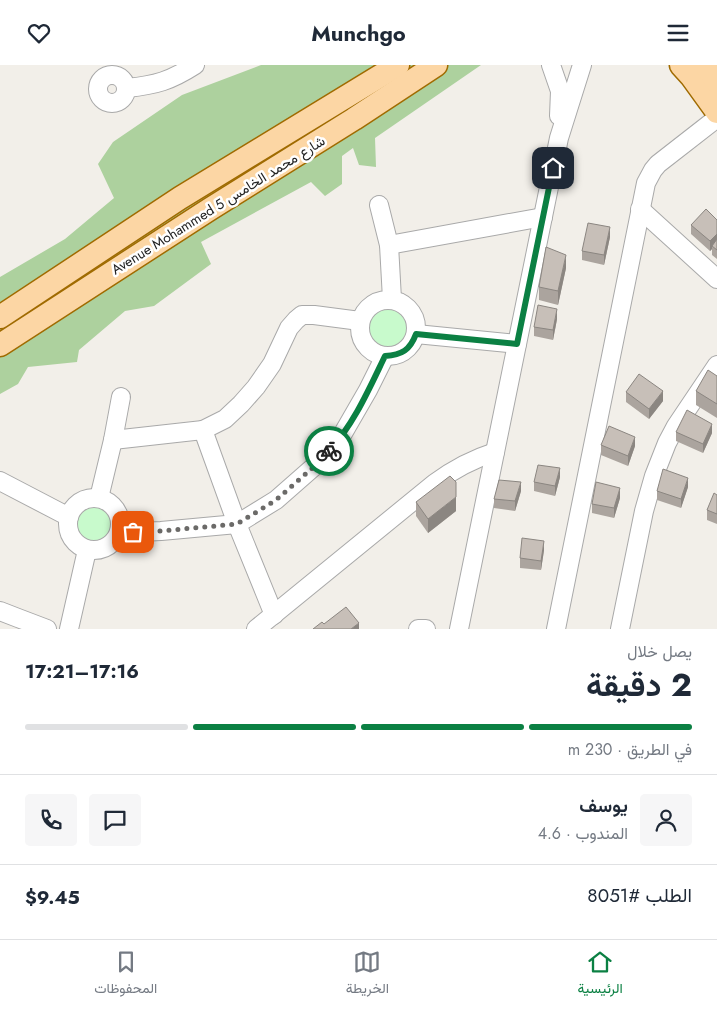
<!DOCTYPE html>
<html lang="ar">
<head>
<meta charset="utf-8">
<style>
	:root { --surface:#fff; --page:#f6f6f7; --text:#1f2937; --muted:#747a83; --line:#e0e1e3; --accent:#0b8043 }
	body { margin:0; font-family:Jost,Vazirmatn,sans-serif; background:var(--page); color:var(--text); direction:rtl; height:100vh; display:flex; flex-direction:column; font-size:19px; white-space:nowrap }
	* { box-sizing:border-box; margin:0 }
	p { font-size:16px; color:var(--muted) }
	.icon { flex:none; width:28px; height:28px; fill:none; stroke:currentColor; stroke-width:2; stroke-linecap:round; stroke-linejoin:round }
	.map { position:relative; height:564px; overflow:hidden; direction:ltr }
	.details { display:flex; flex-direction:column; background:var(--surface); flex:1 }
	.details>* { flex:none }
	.pin { position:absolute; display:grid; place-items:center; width:42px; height:42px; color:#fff; margin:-21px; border-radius:10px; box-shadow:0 2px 8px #0006 }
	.courier { position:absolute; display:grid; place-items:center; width:50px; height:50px; margin:-25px; border:4px solid #0b8043; border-radius:50%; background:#fff; color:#222; box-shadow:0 1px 6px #0007 }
	.summary em { font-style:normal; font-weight:700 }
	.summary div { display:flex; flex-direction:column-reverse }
	.summary { display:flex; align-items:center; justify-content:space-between; height:85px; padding:0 25px }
	h1 { font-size:32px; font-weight:700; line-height:38px }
	.bar { display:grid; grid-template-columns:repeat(4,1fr); gap:8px 5px; align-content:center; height:60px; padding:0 25px }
	.bar i { height:6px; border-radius:4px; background:var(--line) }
	.bar .active { background:var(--accent) }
	.bar p { grid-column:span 4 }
	.line { display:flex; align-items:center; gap:12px; padding:0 25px; border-top:1px solid var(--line) }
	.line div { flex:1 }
	.round { display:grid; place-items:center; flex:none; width:52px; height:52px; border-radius:5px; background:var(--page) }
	header { display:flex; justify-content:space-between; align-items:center; height:65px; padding:0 25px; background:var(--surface); font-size:22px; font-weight:700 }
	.dock { display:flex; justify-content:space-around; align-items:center; height:70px; border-top:1px solid var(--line); background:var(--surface); font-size:14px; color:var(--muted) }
	.dock a { display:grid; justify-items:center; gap:2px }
	.dock .active { color:var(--accent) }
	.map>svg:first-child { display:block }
	.forest { fill:#add19e }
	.park { fill:#c8facc }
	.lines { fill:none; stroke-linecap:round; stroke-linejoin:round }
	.minor-casing { stroke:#a9a9a9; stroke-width:20 }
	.major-casing { stroke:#a06b00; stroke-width:25 }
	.minor { stroke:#fff; stroke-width:18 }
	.major { stroke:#fcd6a4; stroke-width:22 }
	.wall { fill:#aba49e }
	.shaded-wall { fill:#8b8681 }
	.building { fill:#c7bfb8; stroke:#8b8681 }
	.done { stroke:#6b6a68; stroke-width:5; stroke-dasharray:0 9 }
	.route { stroke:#0b8043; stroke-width:6 }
	.labels { text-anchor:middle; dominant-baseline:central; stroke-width:5; stroke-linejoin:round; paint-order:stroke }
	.street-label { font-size:14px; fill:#222; stroke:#fff }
</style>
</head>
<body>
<header><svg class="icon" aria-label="menu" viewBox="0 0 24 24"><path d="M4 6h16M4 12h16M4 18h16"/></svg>Munchgo<svg class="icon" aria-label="heart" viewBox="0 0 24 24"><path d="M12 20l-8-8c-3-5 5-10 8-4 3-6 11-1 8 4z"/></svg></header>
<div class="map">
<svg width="717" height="564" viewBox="0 0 717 564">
	<rect width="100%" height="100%" fill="#f2efe9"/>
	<!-- forest -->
	<polygon class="forest" points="261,0 481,0 375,73 376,102 359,100 353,83 342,91 342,119 325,131 311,117 201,177 211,199 154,241 125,246 79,285 77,297 28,302 18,319 0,329 0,212 65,174 114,133 98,99 113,77 182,30"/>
	<!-- park -->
	<g class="park">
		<circle cx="388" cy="262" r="22"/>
		<circle cx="94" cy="460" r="22"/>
	</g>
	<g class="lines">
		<!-- minor casing -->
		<g class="minor-casing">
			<g id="minor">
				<polyline points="551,0 560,26 559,51"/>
				<circle cx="112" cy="24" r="14"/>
				<path d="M127,23C156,20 170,16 195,0"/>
				<polyline points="379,140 389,180 392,234"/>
				<polyline points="640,144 717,214"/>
				<polyline points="389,180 543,152"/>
				<circle cx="388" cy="263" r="28"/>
				<polyline points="416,269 517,279"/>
				<polyline points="113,375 203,365"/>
				<polyline points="0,416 69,452"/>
				<circle cx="94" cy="459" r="26"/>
				<polyline points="99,433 113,375 121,332"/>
				<polyline points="120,468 161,466 237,459 276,435 317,399 338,377 368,325 385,291"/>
				<polyline points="0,546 18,553 47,564"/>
				<polyline points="274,550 237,459 203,365 225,354 241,339 256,322 272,299 289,263 296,255 302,250 314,250 360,256"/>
				<polyline points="69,564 87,485"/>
				<path d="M256,564L435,418C454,404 473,394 495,387"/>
				<polyline points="418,564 426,564"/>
				<polyline points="459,564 559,73 582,0"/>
				<polyline points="556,564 646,118 653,105 658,99 717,53"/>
				<polyline points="620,564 644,446 654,411 667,378 676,361 717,300"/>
			</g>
		</g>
		<!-- major casing -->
		<g class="major-casing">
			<g id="major">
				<polyline points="681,0 691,11 717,47"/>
				<polyline points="705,0 717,17"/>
				<polyline points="0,252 180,133 398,0"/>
				<polyline points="0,280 210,144 354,54 436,0"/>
			</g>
		</g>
		<!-- minor -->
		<use href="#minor" class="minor"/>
		<!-- major -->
		<use href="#major" class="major"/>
	</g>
	<!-- wall -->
	<g class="wall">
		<polygon points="717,155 717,194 712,190 712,184 710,186 691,169 691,160"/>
		<polygon points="610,172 604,200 582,195 582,186"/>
		<polygon points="566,203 558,240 539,235 539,222"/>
		<polygon points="557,254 553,275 534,271 534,262"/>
		<polygon points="717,311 717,353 696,340 696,326"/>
		<polygon points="626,327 663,336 649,354 626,337"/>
		<polygon points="676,367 712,368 703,388 676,376"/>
		<polygon points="601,380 635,381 628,401 601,390"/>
		<polygon points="560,412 555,431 534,426 534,417"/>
		<polygon points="688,422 681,443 657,435 657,426"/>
		<polygon points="521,426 515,446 494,443 494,434"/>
		<polygon points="717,430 717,459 707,455 707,445"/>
		<polygon points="620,433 614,453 592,448 592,439"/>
		<polygon points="416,437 456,446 428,468 416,451"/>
		<polygon points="544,485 541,505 520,503 520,493"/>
	</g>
	<!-- shaded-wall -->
	<g class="shaded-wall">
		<polygon points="610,162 610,172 604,200 604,190"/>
		<polygon points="717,169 717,178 712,181 712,184 710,186 710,176"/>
		<polygon points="566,190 566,203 558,240 558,226"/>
		<polygon points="557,244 557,254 553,275 553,265"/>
		<polygon points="663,326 663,336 649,354 649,344"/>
		<polygon points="712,359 712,368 703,388 703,379"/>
		<polygon points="635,372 635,381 628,401 628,391"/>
		<polygon points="560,403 560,412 555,431 555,421"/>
		<polygon points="688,413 688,422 681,443 681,434"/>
		<polygon points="521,417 521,426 515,446 515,436"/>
		<polygon points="620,423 620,433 614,453 614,443"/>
		<polygon points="456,432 456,446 428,468 428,454"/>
		<polygon points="544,476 544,485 541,505 541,496"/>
		<polygon points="359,558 359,564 351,564"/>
	</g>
	<!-- building -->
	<g class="building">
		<polygon points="706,144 717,155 717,169 710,176 691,160"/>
		<polygon points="588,158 610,162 604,190 582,186"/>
		<polygon points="717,174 717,185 712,181"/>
		<polygon points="546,182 566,190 558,226 539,222"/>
		<polygon points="538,240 557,244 553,265 534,262"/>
		<polygon points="708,305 717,311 717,339 696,326"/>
		<polygon points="639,309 663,326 649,344 626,327"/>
		<polygon points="687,345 712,359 703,379 676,367"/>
		<polygon points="609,361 635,372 628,391 601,380"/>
		<polygon points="538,400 560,403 555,421 534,417"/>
		<polygon points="663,404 688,413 681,434 657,426"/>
		<polygon points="450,411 456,417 456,432 428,454 416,437"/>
		<polygon points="499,415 521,417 515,436 494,434"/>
		<polygon points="596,417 620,423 614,443 592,439"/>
		<polygon points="714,428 717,430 717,449 707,445"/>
		<polygon points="522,473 544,476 541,496 520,493"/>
		<polygon points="346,542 359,558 351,564 313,564 322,557 324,559"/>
	</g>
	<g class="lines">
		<!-- done -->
		<polyline class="done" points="133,467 161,466 237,459 276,435 317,399 329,386"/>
		<!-- route -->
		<path class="route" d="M329,386C354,359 369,324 385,291C402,290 410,285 416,269L517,279L553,103"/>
	</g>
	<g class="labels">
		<!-- street labels -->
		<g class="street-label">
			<text transform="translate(218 140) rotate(-32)">Avenue Mohammed 5 شارع محمد الخامس</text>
		</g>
	</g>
</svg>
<div class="pin" style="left:133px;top:467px;background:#ea580c"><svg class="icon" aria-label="bag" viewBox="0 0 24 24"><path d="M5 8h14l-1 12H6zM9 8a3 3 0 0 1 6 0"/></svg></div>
<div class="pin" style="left:553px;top:103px;background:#1f2937"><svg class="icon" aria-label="home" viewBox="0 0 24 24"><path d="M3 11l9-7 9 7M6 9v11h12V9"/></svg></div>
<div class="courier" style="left:329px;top:386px"><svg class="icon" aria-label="bike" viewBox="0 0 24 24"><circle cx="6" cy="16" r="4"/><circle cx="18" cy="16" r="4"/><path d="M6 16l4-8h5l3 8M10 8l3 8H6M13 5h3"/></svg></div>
</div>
<section class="details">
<div class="summary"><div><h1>2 دقيقة</h1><p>يصل خلال</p></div><em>17:16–17:21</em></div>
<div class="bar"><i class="active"></i><i class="active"></i><i class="active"></i><i></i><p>في الطريق · 230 m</p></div>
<div class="line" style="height:90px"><a class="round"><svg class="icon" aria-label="person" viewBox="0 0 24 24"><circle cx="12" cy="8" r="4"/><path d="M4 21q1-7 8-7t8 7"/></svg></a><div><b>يوسف</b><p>المندوب · 4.6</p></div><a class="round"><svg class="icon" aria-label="chat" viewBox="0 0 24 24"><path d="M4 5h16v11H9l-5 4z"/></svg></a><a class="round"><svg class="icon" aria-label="phone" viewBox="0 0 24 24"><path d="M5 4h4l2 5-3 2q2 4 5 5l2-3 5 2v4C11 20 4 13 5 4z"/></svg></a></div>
<div class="line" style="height:65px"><div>الطلب #8051</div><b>$9.45</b></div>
</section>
<nav class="dock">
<a class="active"><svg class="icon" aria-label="home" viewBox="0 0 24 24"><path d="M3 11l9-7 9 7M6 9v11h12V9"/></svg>الرئيسية</a>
<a><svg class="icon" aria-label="map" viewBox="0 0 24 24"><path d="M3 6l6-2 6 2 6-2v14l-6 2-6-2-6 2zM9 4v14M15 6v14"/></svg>الخريطة</a>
<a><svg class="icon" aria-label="saved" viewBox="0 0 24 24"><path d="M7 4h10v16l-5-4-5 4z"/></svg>المحفوظات</a>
</nav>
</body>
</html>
